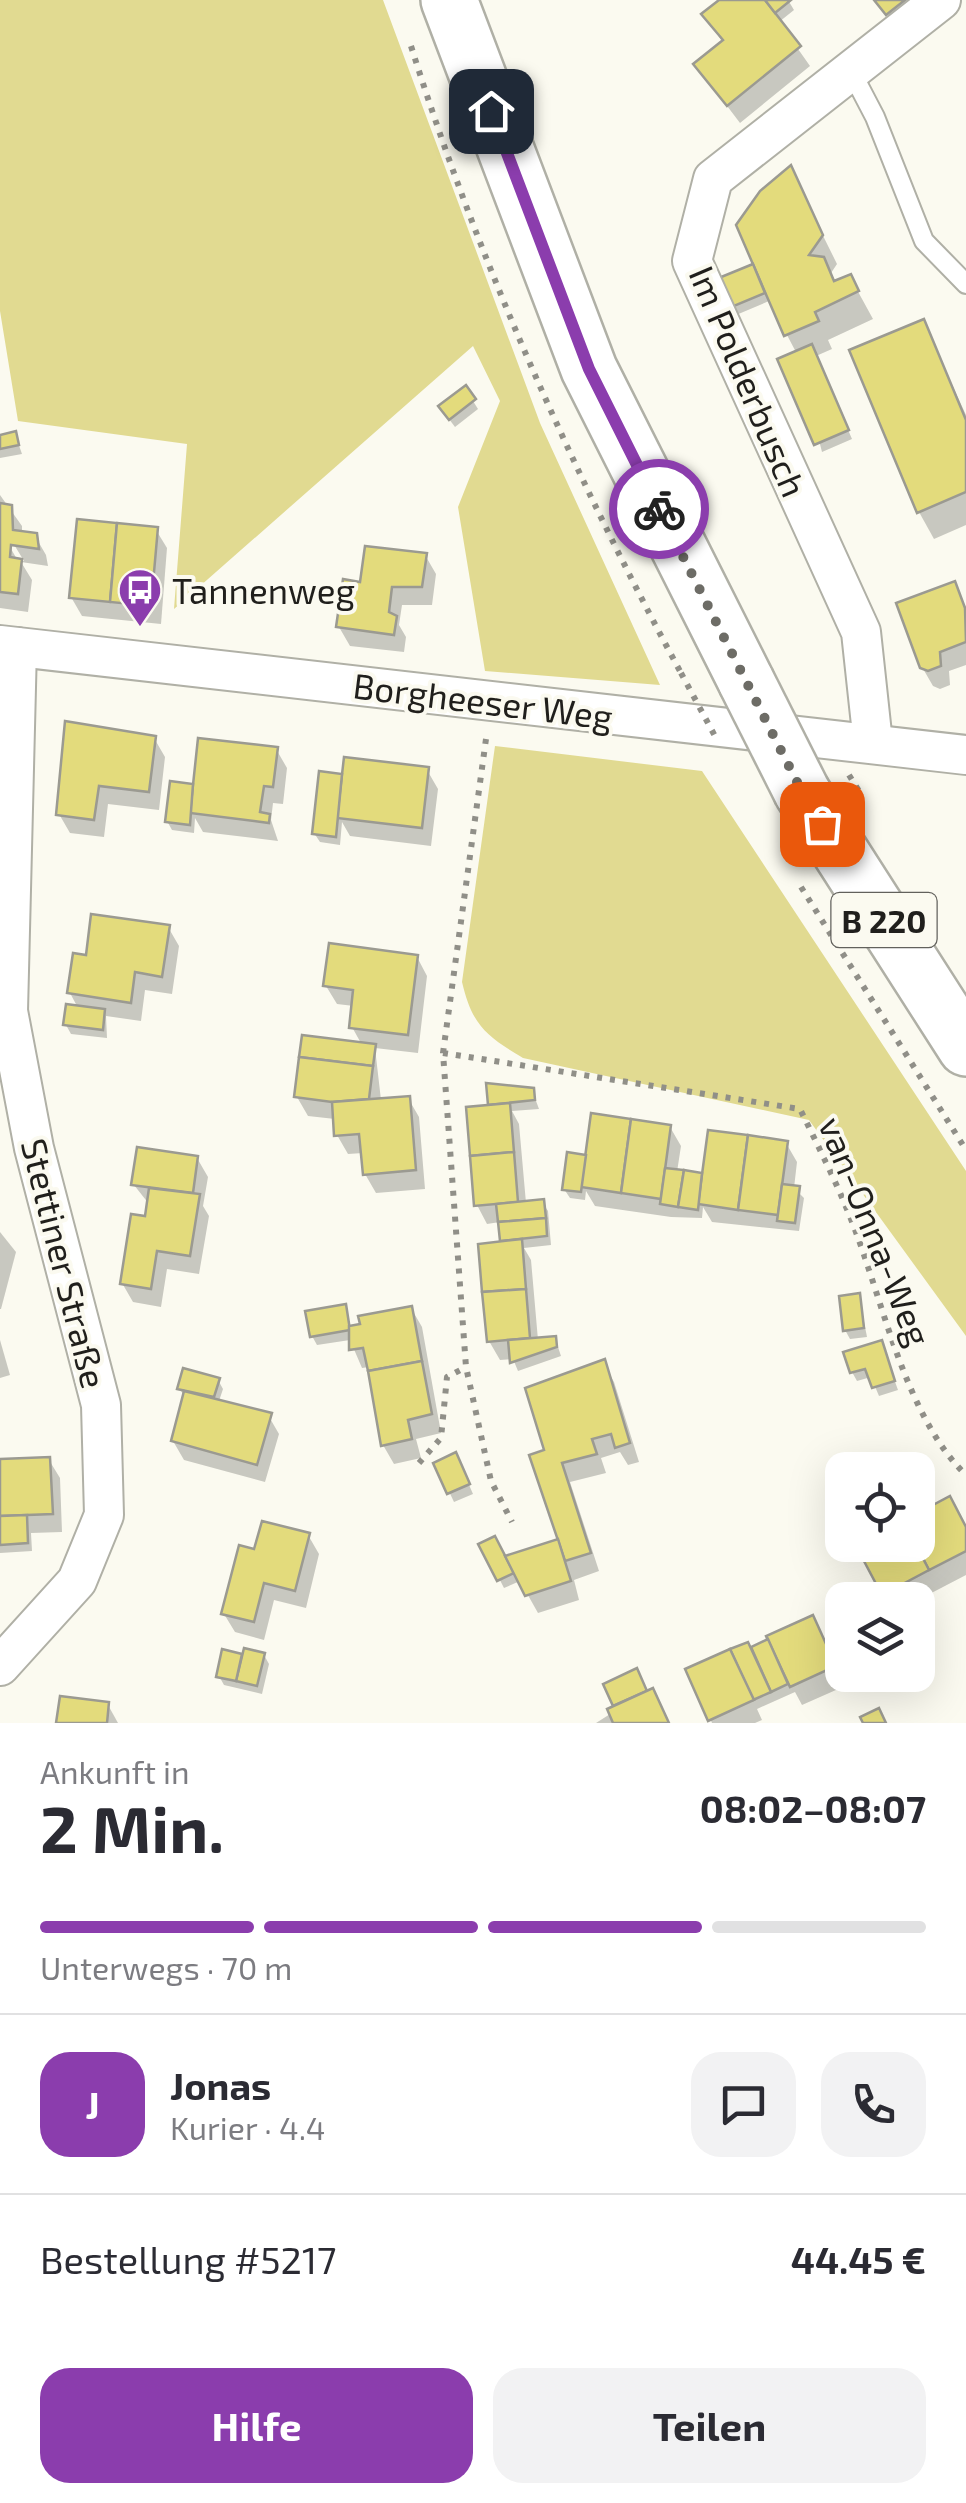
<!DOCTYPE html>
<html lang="de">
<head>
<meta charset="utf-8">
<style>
	:root { --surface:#fff; --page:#f2f2f3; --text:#2b2b33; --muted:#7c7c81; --line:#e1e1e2; --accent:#8b3dad }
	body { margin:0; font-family:"Exo 2",sans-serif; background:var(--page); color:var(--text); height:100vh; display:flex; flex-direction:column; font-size:38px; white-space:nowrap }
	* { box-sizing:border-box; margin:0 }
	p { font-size:32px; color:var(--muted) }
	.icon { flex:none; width:55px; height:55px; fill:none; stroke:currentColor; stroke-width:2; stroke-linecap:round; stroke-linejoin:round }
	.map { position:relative; height:1723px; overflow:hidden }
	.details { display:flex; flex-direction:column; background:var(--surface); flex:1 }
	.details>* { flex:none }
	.buttons { position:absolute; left:825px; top:1452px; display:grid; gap:20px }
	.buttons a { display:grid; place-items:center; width:110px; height:110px; border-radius:20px; background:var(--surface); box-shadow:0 10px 40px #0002; font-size:50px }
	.pin { position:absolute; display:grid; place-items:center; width:85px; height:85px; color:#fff; margin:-42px; border-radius:20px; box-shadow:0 5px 15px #0006 }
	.courier { position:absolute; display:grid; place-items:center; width:100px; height:100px; margin:-50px; border:8px solid #8b3dad; border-radius:50%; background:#fff; color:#222; box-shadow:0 2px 12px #0007 }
	.overview em { font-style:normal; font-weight:700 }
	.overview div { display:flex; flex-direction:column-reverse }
	.overview { display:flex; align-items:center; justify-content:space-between; height:170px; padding:0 40px }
	h1 { font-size:65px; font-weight:700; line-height:75px }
	.bar { display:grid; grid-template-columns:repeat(4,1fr); gap:15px 10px; align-content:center; height:120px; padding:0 40px }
	.bar i { height:12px; border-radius:8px; background:var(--line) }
	.bar .current { background:var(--accent) }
	.bar p { grid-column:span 4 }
	.line { display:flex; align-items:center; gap:25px; padding:0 40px; border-top:2px solid var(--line) }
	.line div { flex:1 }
	.round { display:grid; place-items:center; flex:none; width:105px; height:105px; border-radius:30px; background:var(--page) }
	.primary-button { display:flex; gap:20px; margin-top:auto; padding:20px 40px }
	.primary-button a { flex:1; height:115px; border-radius:30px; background:var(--accent); color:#fff; font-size:40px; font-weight:700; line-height:115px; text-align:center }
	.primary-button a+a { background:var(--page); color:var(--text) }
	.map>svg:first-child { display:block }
	.green { fill:#e1da91 }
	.shadow { fill:#0003; fill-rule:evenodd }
	.building { fill:#e3db7c; stroke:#9b9a91; stroke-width:2.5 }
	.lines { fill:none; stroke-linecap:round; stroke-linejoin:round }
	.lane-casing { stroke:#b0b0a6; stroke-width:22 }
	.street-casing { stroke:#b0b0a6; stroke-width:42 }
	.primary-casing { stroke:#b0b0a6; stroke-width:60 }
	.path { stroke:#908f88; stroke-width:6; stroke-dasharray:5 8; stroke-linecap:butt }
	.lane { stroke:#fff; stroke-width:18 }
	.street { stroke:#fff; stroke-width:38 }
	.primary { stroke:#fff; stroke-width:55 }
	.primary-bridge-casing { stroke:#b0b0a6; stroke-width:60; stroke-linecap:butt }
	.path-bridge { stroke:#908f88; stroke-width:6; stroke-dasharray:5 8; stroke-linecap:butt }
	.primary-bridge { stroke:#fff; stroke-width:55 }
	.done { stroke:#6d6c66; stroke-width:10; stroke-dasharray:0 18 }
	.route { stroke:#8b3dad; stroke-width:12 }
	.labels { text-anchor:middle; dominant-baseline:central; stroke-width:8; stroke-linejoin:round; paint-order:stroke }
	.shield { fill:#fbfaf0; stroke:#62615c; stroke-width:2.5 }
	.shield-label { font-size:32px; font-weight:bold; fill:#201f1c }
	.street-label { font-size:35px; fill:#201f1c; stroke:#fbfaf0 }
	.poi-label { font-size:35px; fill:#201f1c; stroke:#fbfaf0; text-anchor:start }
</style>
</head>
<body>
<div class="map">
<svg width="966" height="1723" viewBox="0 0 966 1723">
	<rect width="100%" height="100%" fill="#fbfaf0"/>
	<!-- green -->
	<g class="green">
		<polygon points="0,0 383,0 540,423 660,685 485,671 458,507 500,401 473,346 174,609 187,444 18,421 0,311"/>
		<path d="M495,746L702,771L966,1171V1336L809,1120L523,1058C486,1036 472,1025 462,982Z"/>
	</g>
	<!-- shadow -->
	<g class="shadow">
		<polygon points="726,0 788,0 794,10 779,22 810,66 740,123 696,65 723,43 705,15"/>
		<polygon points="875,0 921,0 893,22"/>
		<polygon points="790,169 837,264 831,273 836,283 850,277 873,319 828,340 832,349 816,356 852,439 822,452 797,354 769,301 729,318 724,310 760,275"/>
		<polygon points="923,322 966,415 966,525 934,539 919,512"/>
		<polygon points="473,401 478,409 455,427 446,415"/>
		<polygon points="15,434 22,454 0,458 0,437"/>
		<path d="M0,495L22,526V534L35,536L46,555L48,566L21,562L32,580L28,612L0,608ZM7,533L24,561H18L3,535Z"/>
		<polygon points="156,530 167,548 161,624 82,616 71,597"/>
		<polygon points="425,555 436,574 432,605 402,605 399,625 406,637 404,652 350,646 339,627 362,584"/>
		<polygon points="954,585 966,607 966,665 949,671 950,685 940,689 933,686 922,667"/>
		<polygon points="154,738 165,757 159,810 108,804 104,837 70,833 59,814"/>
		<polygon points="276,749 287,768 283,804 273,803 271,820 278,841 203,832 195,818 194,833 172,830 167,821 172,784 195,787"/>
		<polygon points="427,770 438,789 431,846 350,836 342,822 340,845 320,842 314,833 344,781"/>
		<polygon points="168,927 179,946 172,994 145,990 141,1021 106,1016 107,1038 71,1034 66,1025 78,1008 70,993 88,958"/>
		<polygon points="417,957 427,976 418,1053 375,1048 381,1100 408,1098 419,1117 425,1189 376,1193 365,1174 363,1153 348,1154 337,1135 335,1119 308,1116 297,1097 362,1045 352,1027 354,1006 337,1004 326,986"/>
		<polygon points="489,1086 532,1090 539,1109 512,1111 519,1124 526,1203 542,1202 548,1211 551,1245 524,1248 531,1260 538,1340 555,1338 561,1356 518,1371 513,1359 500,1360 489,1341 503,1244 500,1222 487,1224 477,1205 491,1107"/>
		<polygon points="670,1127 681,1146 677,1172 701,1175 704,1181 786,1143 797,1162 794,1188 804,1198 799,1231 712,1222 703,1207 702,1218 671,1217 595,1206 586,1191 585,1200 570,1198 564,1189 584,1157"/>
		<polygon points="197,1158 208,1177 203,1206 209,1216 199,1274 167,1269 161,1307 133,1302 122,1283 149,1204 134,1185"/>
		<polygon points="0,1232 16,1252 1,1309 0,1309"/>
		<polygon points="859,1296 867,1337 850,1339 845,1330"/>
		<polygon points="344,1307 351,1328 411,1308 422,1327 441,1433 416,1439 421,1458 394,1464 383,1445 369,1367 362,1368 350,1340 317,1345 312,1336"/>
		<polygon points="0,1340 10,1375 0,1378"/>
		<polygon points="881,1343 898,1390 879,1396 871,1377 857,1381 852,1372"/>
		<polygon points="603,1363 614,1382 639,1462 628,1465 620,1452 601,1458 606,1473 570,1482 599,1571 574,1580 579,1600 538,1613 520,1581 504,1588 482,1545 504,1558 561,1541 547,1451"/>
		<polygon points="218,1380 223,1389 219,1401 268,1415 279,1434 265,1482 184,1460 173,1441 185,1398 180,1389"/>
		<polygon points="49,1460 60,1478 62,1532 31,1533 32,1551 0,1553 0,1462"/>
		<polygon points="436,1464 460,1464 473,1494 454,1502"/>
		<polygon points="949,1499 966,1530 966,1575 918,1600 888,1600 860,1547 918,1545 918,1516"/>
		<polygon points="308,1535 319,1554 306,1608 274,1600 264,1640 235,1632 224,1614 256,1551"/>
		<polygon points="822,1637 845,1686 802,1705 795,1692 757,1709 762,1720 755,1723 712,1723 688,1671 771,1641"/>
		<polygon points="224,1652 264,1655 269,1664 262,1694 224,1685 219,1676"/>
		<polygon points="606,1685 652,1691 669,1723 596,1723 618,1709"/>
		<polygon points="108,1705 118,1723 59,1723"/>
	</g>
	<!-- building -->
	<g class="building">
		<polygon points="719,0 765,0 801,46 727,106 693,64 723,40 701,14"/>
		<polygon points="765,0 791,0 775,13"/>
		<polygon points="874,0 905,0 886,15"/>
		<polygon points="791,165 823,235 809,255 824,257 834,281 851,274 859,291 815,312 819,321 784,336 736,225 760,191"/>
		<polygon points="753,264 765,293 722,311 709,282"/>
		<polygon points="924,319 966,420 966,492 917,513 849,350"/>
		<polygon points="812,344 849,430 814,445 777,359"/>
		<polygon points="466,385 476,399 449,420 438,406"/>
		<polygon points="16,431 19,445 0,449 0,435"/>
		<polygon points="0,503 12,505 13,530 37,533 39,549 11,545 10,557 22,559 18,594 0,592"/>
		<polygon points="77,519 117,523 110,602 69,598"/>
		<polygon points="117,523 158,527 151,606 110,602"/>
		<polygon points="365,546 427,553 422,587 392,587 389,612 397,616 394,635 336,627 343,579 360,582"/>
		<polygon points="955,581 965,608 966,642 940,652 941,666 928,671 920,668 896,603"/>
		<polygon points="65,721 156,736 149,792 99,786 94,820 56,815"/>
		<polygon points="198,738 278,747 273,787 264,786 260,812 270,814 269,823 190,813"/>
		<polygon points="344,757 429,767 422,828 337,818"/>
		<polygon points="319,771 342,774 336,837 312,834"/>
		<polygon points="170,781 193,784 190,825 165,822"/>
		<polygon points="91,914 170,925 162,977 135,972 131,1003 67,993 73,953 86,955"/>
		<polygon points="329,943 418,955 408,1035 349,1028 353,990 323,986"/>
		<polygon points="66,1004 105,1009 103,1030 63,1025"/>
		<polygon points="302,1035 376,1044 373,1066 299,1057"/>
		<polygon points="299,1057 373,1066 369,1099 332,1102 294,1097"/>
		<polygon points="486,1083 534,1088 535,1100 488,1105"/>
		<polygon points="410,1096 416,1170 363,1175 359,1134 334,1136 332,1102"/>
		<polygon points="510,1103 514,1152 470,1156 466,1107"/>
		<polygon points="591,1113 631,1119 621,1193 581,1187"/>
		<polygon points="631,1119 671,1125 661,1199 621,1193"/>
		<polygon points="708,1130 748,1135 738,1210 698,1204"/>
		<polygon points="748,1135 788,1141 778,1215 738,1210"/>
		<polygon points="137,1147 198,1156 193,1193 131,1185"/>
		<polygon points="514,1152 518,1202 474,1206 470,1156"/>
		<polygon points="567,1152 586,1155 581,1192 562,1190"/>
		<polygon points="665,1168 684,1170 678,1207 660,1204"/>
		<polygon points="684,1170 702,1173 698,1210 678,1207"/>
		<polygon points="782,1184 800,1186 795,1223 777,1221"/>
		<polygon points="149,1188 200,1194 190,1256 157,1251 151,1289 120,1284 131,1214 145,1216"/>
		<polygon points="544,1199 546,1218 498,1222 496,1204"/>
		<polygon points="546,1218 547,1236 500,1241 498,1222"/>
		<polygon points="522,1239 526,1289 482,1292 478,1244"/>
		<polygon points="526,1289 530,1338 487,1342 482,1292"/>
		<polygon points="860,1293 864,1328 843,1331 839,1296"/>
		<polygon points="346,1304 350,1330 310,1337 305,1311"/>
		<polygon points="412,1306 422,1361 368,1371 363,1348 349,1350 349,1326 360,1324 358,1316"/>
		<polygon points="556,1336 557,1347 510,1363 508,1340"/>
		<polygon points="882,1340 895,1381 872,1388 865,1369 850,1373 843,1352"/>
		<polygon points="605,1359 630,1443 615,1448 611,1434 592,1439 597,1454 562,1463 591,1553 565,1561 529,1455 544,1450 525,1388"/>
		<polygon points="422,1361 432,1414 408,1420 412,1439 381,1446 368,1371"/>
		<polygon points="183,1368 220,1378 214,1397 177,1389"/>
		<polygon points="184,1391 272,1413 257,1465 171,1441"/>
		<polygon points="456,1452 470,1484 447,1494 433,1463"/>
		<polygon points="50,1457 53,1514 0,1516 0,1459"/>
		<polygon points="950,1496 966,1527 966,1551 929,1570 916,1545 918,1513"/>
		<polygon points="27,1515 28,1543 0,1545 0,1516"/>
		<polygon points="262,1521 310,1533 295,1591 264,1583 254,1622 221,1614 239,1545 254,1549"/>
		<polygon points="495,1536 514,1573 497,1581 478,1544"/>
		<polygon points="558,1539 571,1581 525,1596 505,1556"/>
		<polygon points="916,1545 929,1570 882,1595 856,1546"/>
		<polygon points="813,1615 836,1666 790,1687 766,1636"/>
		<polygon points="768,1639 788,1684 771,1692 751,1647"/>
		<polygon points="748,1642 771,1692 753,1700 730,1649"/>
		<polygon points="244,1648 265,1653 257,1686 236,1681"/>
		<polygon points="222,1649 242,1654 236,1681 216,1677"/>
		<polygon points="730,1649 754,1700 708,1721 685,1669"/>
		<polygon points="637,1668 647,1691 613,1706 603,1684"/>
		<polygon points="653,1688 669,1723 613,1723 607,1709"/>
		<polygon points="60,1696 109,1702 107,1723 56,1723"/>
		<polygon points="879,1708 886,1723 863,1723 860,1717"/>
	</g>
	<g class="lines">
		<!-- lane casing -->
		<g class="lane-casing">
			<polyline id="lane" points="851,71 875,117 924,241 966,284"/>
		</g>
		<!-- street casing -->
		<g class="street-casing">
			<g id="street">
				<polyline points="0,645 966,755"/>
				<polyline points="873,743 861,632 692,261 713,179 941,0"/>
				<polyline points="0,1666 77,1581 104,1515 101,1405 34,1148 8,1011 17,647"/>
			</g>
		</g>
		<!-- primary casing -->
		<g class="primary-casing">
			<g id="primary">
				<polyline points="449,0 589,369 746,681"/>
				<polyline points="802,792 966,1048"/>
			</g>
		</g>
		<!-- path -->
		<g class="path">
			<path d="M411,46C479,263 573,473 681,673"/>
			<polyline points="486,739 443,1053 466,1367 491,1481 512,1522"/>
			<polyline points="801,887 966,1150"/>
			<path d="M443,1053L800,1109C819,1148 839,1187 854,1227C884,1305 906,1417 966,1475"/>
			<polyline points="419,1463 441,1438 447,1377 466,1367"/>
		</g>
		<!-- lane -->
		<use href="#lane" class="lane"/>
		<!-- street -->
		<use href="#street" class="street"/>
		<!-- primary -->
		<use href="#primary" class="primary"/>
		<!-- primary-bridge casing -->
		<g class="primary-bridge-casing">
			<polyline id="primary-bridge" points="746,681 802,792"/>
		</g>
		<!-- path-bridge -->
		<g class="path-bridge">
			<polyline points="681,673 716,738"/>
			<polyline points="849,775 859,791"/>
		</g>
		<!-- primary-bridge -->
		<use href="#primary-bridge" class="primary-bridge"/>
	</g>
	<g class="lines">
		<!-- done -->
		<polyline class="done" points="659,509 802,792 822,824"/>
		<!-- route -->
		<polyline class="route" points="491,111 589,369 659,509"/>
	</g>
	<!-- icons -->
	<defs>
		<g id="bus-pin" transform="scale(2.25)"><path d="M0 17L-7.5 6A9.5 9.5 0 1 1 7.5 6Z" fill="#8b3dad" stroke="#fbfaf0"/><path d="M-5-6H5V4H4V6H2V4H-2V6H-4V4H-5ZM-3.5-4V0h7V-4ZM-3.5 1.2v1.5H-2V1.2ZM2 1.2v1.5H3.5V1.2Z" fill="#fff"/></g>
	</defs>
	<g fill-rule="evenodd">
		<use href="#bus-pin" x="140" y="590"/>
	</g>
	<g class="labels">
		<!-- shield labels -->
		<rect class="shield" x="831.5" y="893" width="105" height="54" rx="8"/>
		<g class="shield-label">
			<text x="884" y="920">B 220</text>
		</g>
		<!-- street labels -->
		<g class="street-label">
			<text transform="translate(749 381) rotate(67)">Im Polderbusch</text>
			<text transform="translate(483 700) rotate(7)">Borgheeser Weg</text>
			<text transform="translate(876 1231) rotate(68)">van-Onna-Weg</text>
			<text transform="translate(65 1263) rotate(76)">Stettiner Straße</text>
		</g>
		<!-- poi labels -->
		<g class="poi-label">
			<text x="172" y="590">Tannenweg</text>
		</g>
	</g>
</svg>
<div class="buttons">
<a><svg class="icon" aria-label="locate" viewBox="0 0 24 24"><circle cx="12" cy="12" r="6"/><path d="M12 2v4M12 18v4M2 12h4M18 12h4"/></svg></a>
<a><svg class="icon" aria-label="layers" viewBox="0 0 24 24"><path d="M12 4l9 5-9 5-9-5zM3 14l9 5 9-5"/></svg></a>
</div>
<div class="pin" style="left:822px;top:824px;background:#ea580c"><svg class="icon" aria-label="bag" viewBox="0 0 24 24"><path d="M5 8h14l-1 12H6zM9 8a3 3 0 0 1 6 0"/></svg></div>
<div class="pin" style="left:491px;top:111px;background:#1f2937"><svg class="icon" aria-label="home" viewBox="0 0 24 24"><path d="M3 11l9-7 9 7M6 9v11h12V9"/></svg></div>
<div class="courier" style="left:659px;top:509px"><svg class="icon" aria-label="bike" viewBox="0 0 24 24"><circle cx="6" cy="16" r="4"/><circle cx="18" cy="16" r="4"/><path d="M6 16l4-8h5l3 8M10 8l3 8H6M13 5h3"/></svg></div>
</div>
<section class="details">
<div class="overview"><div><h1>2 Min.</h1><p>Ankunft in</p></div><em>08:02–08:07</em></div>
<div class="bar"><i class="current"></i><i class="current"></i><i class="current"></i><i></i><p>Unterwegs · 70 m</p></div>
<div class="line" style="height:180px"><b class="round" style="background:var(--accent);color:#fff">J</b><div><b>Jonas</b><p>Kurier · 4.4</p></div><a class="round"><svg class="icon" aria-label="chat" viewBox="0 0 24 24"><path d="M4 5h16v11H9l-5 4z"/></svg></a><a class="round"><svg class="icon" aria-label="phone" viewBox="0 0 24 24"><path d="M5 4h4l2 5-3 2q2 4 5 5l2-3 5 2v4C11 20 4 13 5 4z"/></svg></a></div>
<div class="line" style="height:130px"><div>Bestellung #5217</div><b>44.45 €</b></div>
<div class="primary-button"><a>Hilfe</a><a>Teilen</a></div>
</section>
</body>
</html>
